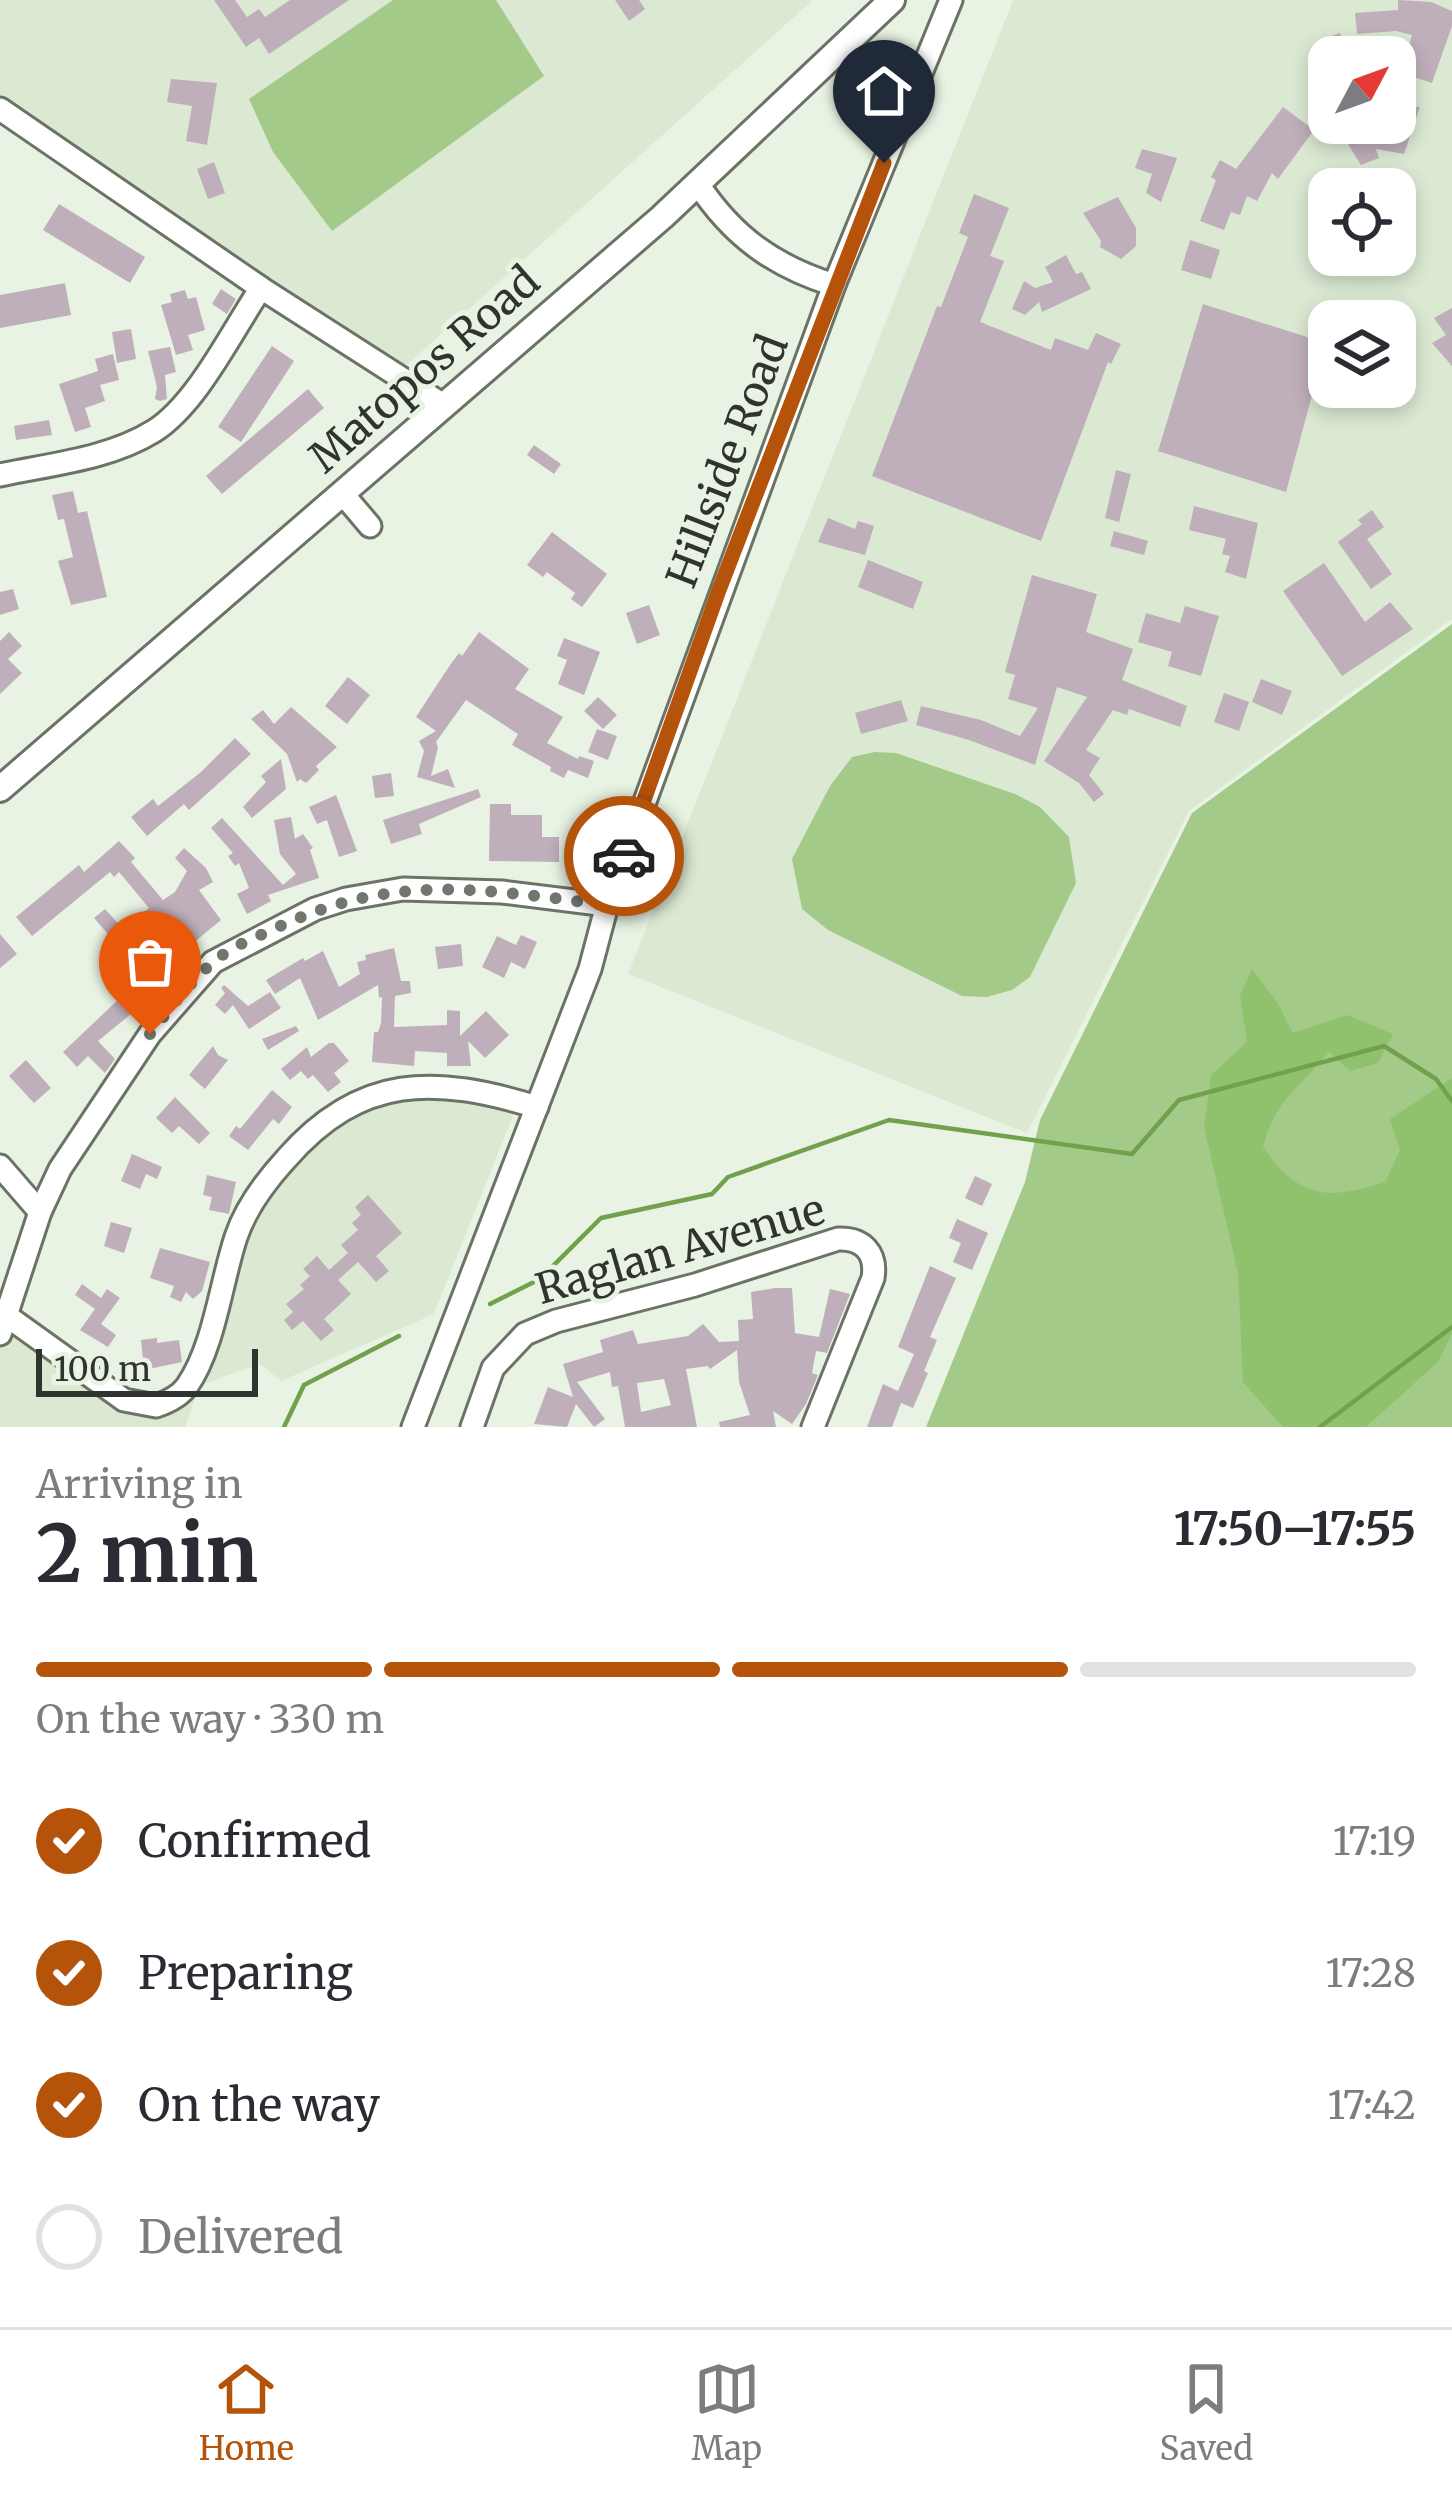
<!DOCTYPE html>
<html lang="en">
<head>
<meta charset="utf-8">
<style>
	:root { --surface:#fff; --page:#f7f7f7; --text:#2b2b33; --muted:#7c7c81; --line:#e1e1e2; --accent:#b45309 }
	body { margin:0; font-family:Merriweather,serif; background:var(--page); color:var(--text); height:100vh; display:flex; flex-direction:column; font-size:45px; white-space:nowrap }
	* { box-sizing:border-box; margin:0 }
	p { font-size:39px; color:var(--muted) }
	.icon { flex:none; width:66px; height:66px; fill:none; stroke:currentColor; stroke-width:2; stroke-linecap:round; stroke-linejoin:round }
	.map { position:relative; height:1427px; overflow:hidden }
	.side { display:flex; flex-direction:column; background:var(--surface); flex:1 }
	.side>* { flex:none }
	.needle { width:78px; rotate:49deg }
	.fabs { position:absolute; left:1308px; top:36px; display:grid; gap:24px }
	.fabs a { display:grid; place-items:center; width:108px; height:108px; border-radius:24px; background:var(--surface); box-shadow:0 6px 18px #0003; font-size:60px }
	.scale { position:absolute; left:36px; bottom:30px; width:222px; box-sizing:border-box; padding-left:12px; border:6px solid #30342e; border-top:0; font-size:33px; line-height:42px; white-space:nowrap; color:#30342e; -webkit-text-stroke:9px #e9f3e3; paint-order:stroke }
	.pin { position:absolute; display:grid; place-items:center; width:102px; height:102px; color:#fff; margin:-123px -51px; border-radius:50% 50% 50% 0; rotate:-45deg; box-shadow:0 0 12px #0007 }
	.pin .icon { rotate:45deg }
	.courier { position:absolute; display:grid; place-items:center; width:120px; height:120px; margin:-60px; border:9px solid #b45309; border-radius:50%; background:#fff; color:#222; box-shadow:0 3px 15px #0007 }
	.summary em { font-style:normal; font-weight:700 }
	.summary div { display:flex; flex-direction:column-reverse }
	.summary { display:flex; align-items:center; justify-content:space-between; height:204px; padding:0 36px }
	h1 { font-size:78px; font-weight:700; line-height:90px }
	.bar { display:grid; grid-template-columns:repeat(4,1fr); gap:18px 12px; align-content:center; height:144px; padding:0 36px }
	.bar i { height:15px; border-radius:9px; background:var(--line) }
	.bar .active { background:var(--accent) }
	.bar p { grid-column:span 4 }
	ol { padding:0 36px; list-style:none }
	li { display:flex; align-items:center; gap:36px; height:132px }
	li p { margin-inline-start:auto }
	li .icon { padding:12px; border-radius:50%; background:var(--accent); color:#fff; stroke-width:4 }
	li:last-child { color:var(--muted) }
	li i { width:66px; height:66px; border:6px solid var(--line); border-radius:50% }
	.menu { display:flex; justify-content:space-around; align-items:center; height:168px; border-top:3px solid var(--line); background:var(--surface); font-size:33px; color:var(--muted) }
	.menu a { display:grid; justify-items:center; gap:6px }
	.menu .active { color:var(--accent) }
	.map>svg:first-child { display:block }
	.built { fill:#dbe9d3; fill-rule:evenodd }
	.green { fill:#a4ca8a }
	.forest { fill:#90c26d }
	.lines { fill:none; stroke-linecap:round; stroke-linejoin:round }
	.stream { stroke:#71a14d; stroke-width:4.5 }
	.building { fill:#bfafba; fill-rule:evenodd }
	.minor-casing { stroke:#6a7365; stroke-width:27 }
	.major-casing { stroke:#6a7365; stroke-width:30 }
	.minor { stroke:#fff; stroke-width:21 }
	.major { stroke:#fff; stroke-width:24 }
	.done { stroke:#71776d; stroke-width:12; stroke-dasharray:0 21.6 }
	.route { stroke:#b45309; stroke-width:15 }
	.labels { text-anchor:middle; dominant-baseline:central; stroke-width:10; stroke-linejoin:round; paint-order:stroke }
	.street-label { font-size:42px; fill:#30342e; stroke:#e9f3e3 }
</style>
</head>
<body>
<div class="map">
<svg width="1452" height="1427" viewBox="0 0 1452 1427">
	<rect width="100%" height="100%" fill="#e9f3e3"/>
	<!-- built -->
	<g class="built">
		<polygon points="0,0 813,0 399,372 0,101"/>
		<path d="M1013,0H1452V619L1189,811L1027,1133L628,974ZM1329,57H1395V123H1329ZM1329,189H1395V255H1329ZM1329,321H1395V387H1329Z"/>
		<polygon points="403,1092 517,1106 434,1314 281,1381 260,1364 206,1383 242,1233 268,1186 329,1122"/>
		<polygon points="0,1320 152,1412 208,1361 185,1427 0,1427"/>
	</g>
	<!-- green -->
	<g class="green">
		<polygon points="393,0 496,0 544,76 332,231 273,152 249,99"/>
		<polygon points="1452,624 1452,1427 926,1427 1025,1182 1040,1120 1192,813"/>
		<polygon points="875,752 896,753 1015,794 1040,807 1069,837 1076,883 1030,977 1012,990 987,997 962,996 828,930 802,909 792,859 830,786 852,757"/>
	</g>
	<!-- forest -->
	<path class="forest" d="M1252,969L1277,1002L1293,1033L1347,1015L1393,1034L1378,1063L1350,1071L1329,1052C1299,1089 1275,1099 1263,1147C1298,1198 1327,1201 1385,1182L1400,1150L1390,1119L1452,1078V1334L1438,1362L1366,1427H1283L1243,1382L1238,1273L1204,1127L1211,1075L1247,1042L1240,995Z"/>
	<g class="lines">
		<!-- stream -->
		<g class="stream">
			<polyline points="490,1304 540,1279 601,1218 712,1194 728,1177 889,1120 1132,1154 1179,1100 1384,1046 1436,1079 1452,1101"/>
			<polyline points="284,1427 304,1385 399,1336"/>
			<polyline points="1320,1427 1452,1327"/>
		</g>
	</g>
	<!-- building -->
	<g class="building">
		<polygon points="214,0 235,0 247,17 259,9 265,17 290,0 349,0 269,54 259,38 246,47"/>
		<polygon points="615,0 639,0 645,9 629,21"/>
		<polygon points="1398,0 1431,2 1452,11 1452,26 1432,83 1401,73 1412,35 1396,31 1357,34 1355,13 1398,10"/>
		<polygon points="1340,33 1346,50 1327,56 1322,39"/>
		<polygon points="171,79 217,83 207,145 186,141 192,106 167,102"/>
		<polygon points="1395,106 1420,107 1404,154 1376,149 1379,158 1361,165 1335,123 1395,123"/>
		<polygon points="1283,107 1314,130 1278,179 1272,173 1257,201 1247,196 1240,215 1231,212 1224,230 1200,221 1216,180 1211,177 1220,160 1236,169"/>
		<polygon points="1142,149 1177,158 1161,202 1146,193 1152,174 1135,168"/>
		<polygon points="214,162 225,193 208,199 197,169"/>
		<polygon points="974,194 1009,208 990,256 1004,261 980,322 1051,350 1055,338 1088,350 1096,333 1121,344 1111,364 1108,362 1041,541 872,476 937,306 941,307 968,237 959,233"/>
		<polygon points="1118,197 1136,228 1136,246 1121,259 1100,247 1101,241 1083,213"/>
		<polygon points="59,204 145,257 130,283 43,230"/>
		<polygon points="1190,240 1220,250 1211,279 1181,270"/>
		<polygon points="1066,255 1076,274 1082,272 1091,289 1042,312 1039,302 1025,315 1012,309 1024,281 1035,288 1053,282 1045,267"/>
		<polygon points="65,283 71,315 0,328 0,295"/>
		<polygon points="221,289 236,299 227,314 212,304"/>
		<polygon points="185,290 188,299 196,297 205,330 188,335 193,350 176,355 161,305 172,302 170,294"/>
		<polygon points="1203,304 1326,343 1286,492 1158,451"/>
		<polygon points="1452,308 1452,366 1432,343 1446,335 1434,318"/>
		<polygon points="131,329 136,359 117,363 112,332"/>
		<polygon points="272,346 294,361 241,442 218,427"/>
		<polygon points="170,347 176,372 165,375 167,399 160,401 155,399 157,387 148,351"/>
		<polygon points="113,354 119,380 100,385 105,401 85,408 91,427 75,432 59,384 98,371 95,359"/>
		<polygon points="308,389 324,408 222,494 206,476"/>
		<polygon points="49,420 52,435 16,440 14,426"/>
		<polygon points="534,445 561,464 554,474 527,455"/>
		<polygon points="1116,470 1131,474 1119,522 1105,518"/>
		<polygon points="73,491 78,513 87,511 107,597 71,605 58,561 73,557 64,519 58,520 52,495"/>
		<polygon points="1194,506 1258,523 1246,579 1225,572 1230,556 1222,554 1226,539 1189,530"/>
		<polygon points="1372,510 1384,527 1367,539 1392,574 1371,589 1338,542 1362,524 1358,520"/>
		<polygon points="828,518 855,529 858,521 874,526 865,555 818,542"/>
		<polygon points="1114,531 1148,541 1144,555 1110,546"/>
		<polygon points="552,532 607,574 582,607 571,599 575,593 547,572 543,577 527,565"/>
		<polygon points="868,560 923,582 913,609 858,587"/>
		<polygon points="1324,563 1365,622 1390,602 1413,629 1342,676 1283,591"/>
		<polygon points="1032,575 1097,594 1086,632 1133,649 1122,680 1187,706 1180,727 1129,709 1127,715 1113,710 1086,750 1100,758 1089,775 1104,794 1094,802 1079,783 1044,761 1087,697 1057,687 1035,765 969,740 916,725 921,706 981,720 1020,736 1038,708 1008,699 1015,675 1005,672"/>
		<polygon points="13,589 19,609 0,615 0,592"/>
		<polygon points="649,605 660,635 637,644 626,613"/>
		<polygon points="1185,606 1219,616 1201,676 1168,666 1172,652 1138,642 1146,613 1180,623"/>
		<polygon points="9,632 22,646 8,659 22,673 0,694 0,641"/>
		<polygon points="479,632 529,669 515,689 563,717 547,743 578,759 579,756 594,761 588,778 568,770 564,778 550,771 551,767 512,745 518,734 466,700 436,742 438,747 431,776 448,769 455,788 417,777 424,751 419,741 436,731 416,717 450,665 459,653 462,656"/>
		<polygon points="564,638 600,652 584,695 558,684 567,660 557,656"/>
		<polygon points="348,677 370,695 347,724 325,706"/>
		<polygon points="1261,679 1292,691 1282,715 1252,702"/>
		<polygon points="1224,693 1249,702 1239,731 1214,722"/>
		<polygon points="598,697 617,715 603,729 584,711"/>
		<polygon points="901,700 908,721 861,734 855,713"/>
		<polygon points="291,707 337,747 316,766 319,770 306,783 300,779 297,782 287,754 251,719 263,710 274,724"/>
		<polygon points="597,729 617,736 608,760 588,752"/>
		<polygon points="235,738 251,754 189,810 184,804 147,836 131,817 153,799 158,806 201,772"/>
		<polygon points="281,759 286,789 252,818 243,807 266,782 261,776"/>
		<polygon points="391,773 394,796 375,798 372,776"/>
		<polygon points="478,789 481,797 419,824 422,834 391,844 383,820"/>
		<polygon points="336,795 357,851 339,857 327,820 317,824 309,807"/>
		<polygon points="490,804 511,804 511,815 542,815 542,837 559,837 559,862 489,861"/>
		<polygon points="291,817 295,839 303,834 313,848 310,850 319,878 268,895 271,901 247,914 237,894 249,888 239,863 235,866 228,856 233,853 211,828 222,818 283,885 296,874 280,854 274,820"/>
		<polygon points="119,841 135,858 131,862 163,900 175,892 187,871 175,858 184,848 206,868 213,882 199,890 221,920 181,953 163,919 138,938 174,974 132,1002 137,1009 98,1041 115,1059 105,1073 88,1056 77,1067 63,1052 140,979 136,973 146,965 126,942 120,948 94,918 105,909 122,928 149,908 119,872 114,877 110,872 32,936 16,917 79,865 84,872"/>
		<polygon points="0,934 17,954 0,968"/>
		<polygon points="521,935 537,942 525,969 511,962 504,978 482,967 497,936 516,945"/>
		<polygon points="461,944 463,966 438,969 435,947"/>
		<polygon points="394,948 401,981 410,981 411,993 395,996 394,1027 447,1025 447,1010 460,1011 460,1036 486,1011 509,1035 485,1058 468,1041 471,1066 447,1066 447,1053 415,1051 414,1066 372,1062 374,1032 378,1032 381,1023 382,997 379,998 378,985 318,1020 300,978 275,994 266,980 303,958 305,961 323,951 339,987 360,974 357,962 366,960 365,955"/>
		<polygon points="224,985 248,1006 270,992 281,1008 249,1029 233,1005 225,1014 215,1005 225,993 221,988"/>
		<polygon points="296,1026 299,1031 268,1050 262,1039"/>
		<polygon points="329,1043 334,1043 349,1061 334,1073 341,1082 328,1092 313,1075 308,1079 301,1071 290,1080 281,1069 307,1047 311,1057"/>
		<polygon points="213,1046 218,1055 228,1060 205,1089 189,1075"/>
		<polygon points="26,1060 51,1088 34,1103 9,1076"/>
		<polygon points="272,1090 292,1107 279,1124 273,1119 248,1150 229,1136 236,1126 240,1129"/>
		<polygon points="175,1097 210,1133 199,1144 179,1126 172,1133 156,1118"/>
		<polygon points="132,1154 162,1167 157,1179 146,1174 140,1189 121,1181"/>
		<polygon points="207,1175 236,1182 229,1214 209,1210 212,1197 203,1195"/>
		<polygon points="975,1176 992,1184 982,1206 965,1198"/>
		<polygon points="368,1195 402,1233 376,1256 389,1271 376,1282 358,1262 338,1280 351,1294 324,1319 334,1330 321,1341 303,1321 292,1330 284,1320 293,1312 286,1304 304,1289 300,1285 310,1276 303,1269 317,1256 329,1270 348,1253 341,1245 358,1230 352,1223 361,1215 355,1207"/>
		<polygon points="957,1219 988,1233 972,1270 953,1262 961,1243 949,1238"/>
		<polygon points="111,1222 132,1228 124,1253 104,1246"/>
		<polygon points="160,1248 210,1262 202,1291 193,1299 186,1292 181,1302 170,1297 174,1286 150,1278"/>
		<polygon points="930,1266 956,1278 930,1337 937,1340 924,1371 928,1373 913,1408 901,1403 892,1427 867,1427 883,1384 898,1391 914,1354 898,1347"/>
		<polygon points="82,1284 101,1298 107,1289 120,1298 101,1324 116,1335 108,1347 80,1330 95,1309 75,1295"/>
		<path d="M775,1288H792L795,1333L819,1337L830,1289L850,1294L827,1353L816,1351L812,1373L818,1375L806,1404L792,1424L773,1411L776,1427H720L719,1422L750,1415L739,1382L737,1350L710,1369L708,1366L686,1369L697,1427H625L618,1386L612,1387L610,1372L577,1382L605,1419L594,1427L576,1404L567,1427L534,1424L548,1387L573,1397L563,1364L603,1352L600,1340L633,1330L638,1344L688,1336L703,1324L719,1342L739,1341L738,1320L753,1319L751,1292ZM664,1379L671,1405L641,1412L637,1383Z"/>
		<polygon points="157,1338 157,1343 179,1340 182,1362 144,1370 141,1340"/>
	</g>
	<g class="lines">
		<!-- minor casing -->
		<g class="minor-casing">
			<g id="minor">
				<polyline points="0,109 261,288 445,406"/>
				<path d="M698,184C733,237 774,266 834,285"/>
				<path d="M0,475C51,464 109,459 154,431C197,404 232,331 261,288"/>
				<polyline points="342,493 370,526"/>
				<polyline points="0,1166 40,1212"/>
				<path d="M7,1316L124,1400L156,1406C168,1402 180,1396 187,1386C214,1348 221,1282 236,1237C246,1207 265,1182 286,1159C361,1073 435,1076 537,1107"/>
				<polyline points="0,1334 40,1212 60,1169 150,1034 213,962 315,909 346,899 403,889 502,892 607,905"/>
				<polyline points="413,1427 590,969 607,905 834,285 951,0"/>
				<path d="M472,1427L493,1368L525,1334L556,1321L695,1285L838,1239C863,1238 877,1253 873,1278L813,1427"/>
			</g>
		</g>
		<!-- major casing -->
		<g class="major-casing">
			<polyline id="major" points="0,789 662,217 892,0"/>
		</g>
		<!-- minor -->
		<use href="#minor" class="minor"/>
		<!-- major -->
		<use href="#major" class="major"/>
	</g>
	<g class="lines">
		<!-- done -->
		<path class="done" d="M150,1034C169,1010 187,985 210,965C228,948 252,939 274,929C393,872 481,889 607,905L624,856"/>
		<!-- route -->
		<polyline class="route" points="624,856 719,590 884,163"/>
	</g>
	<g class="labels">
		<!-- street labels -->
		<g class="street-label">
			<text transform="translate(424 369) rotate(-41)">Matopos Road</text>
			<text transform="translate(727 461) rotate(-69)">Hillside Road</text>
			<text transform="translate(680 1249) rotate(-16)">Raglan Avenue</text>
		</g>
	</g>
</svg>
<div class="fabs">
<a><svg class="needle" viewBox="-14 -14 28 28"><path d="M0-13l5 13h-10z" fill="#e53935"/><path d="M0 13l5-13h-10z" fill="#7c7c81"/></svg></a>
<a><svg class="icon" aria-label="locate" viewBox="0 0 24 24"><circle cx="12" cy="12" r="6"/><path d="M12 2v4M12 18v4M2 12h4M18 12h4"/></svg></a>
<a><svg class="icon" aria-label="layers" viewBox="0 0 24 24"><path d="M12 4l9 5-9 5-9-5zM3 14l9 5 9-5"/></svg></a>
</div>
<div class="scale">100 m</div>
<div class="pin" style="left:150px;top:1034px;background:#ea580c"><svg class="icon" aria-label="bag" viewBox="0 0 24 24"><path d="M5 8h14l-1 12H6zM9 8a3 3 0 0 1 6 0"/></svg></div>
<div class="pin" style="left:884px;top:163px;background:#1f2937"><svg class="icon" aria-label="home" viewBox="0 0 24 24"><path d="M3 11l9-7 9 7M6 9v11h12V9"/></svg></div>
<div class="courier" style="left:624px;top:856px"><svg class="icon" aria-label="car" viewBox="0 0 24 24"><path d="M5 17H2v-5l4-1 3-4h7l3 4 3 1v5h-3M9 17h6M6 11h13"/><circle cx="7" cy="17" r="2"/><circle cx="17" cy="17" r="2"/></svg></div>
</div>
<section class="side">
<div class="summary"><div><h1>2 min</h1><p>Arriving in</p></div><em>17:50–17:55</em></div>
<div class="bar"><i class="active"></i><i class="active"></i><i class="active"></i><i></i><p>On the way · 330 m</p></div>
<ol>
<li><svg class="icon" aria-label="check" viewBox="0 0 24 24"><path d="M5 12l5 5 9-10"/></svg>Confirmed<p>17:19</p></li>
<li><svg class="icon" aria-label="check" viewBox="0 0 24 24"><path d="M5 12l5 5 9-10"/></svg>Preparing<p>17:28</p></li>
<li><svg class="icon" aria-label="check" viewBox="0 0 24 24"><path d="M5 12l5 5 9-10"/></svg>On the way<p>17:42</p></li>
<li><i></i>Delivered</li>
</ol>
</section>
<nav class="menu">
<a class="active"><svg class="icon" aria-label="home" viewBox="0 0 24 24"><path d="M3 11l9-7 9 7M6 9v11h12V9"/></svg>Home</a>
<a><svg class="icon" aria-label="map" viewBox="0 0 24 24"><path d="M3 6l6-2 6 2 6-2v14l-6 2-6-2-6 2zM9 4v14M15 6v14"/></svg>Map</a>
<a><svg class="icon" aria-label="saved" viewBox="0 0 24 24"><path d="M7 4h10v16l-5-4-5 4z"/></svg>Saved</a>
</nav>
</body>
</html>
